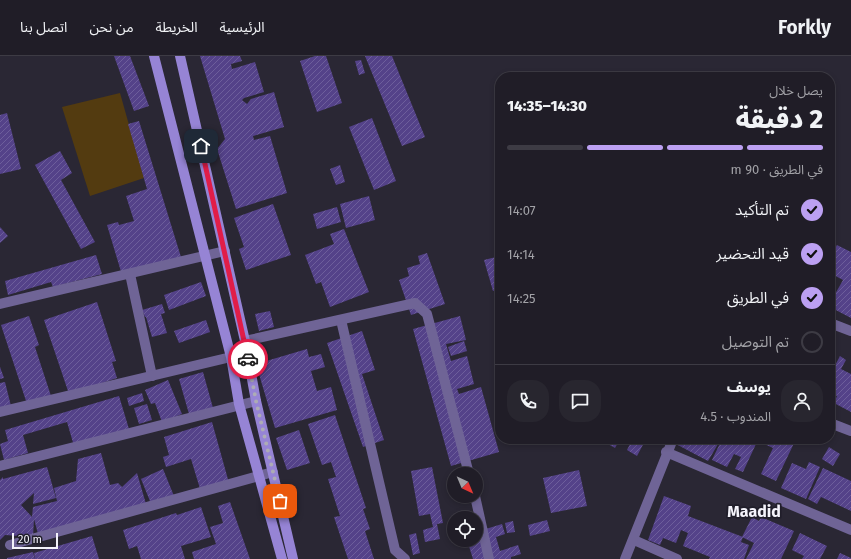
<!DOCTYPE html>
<html lang="ar">
<head>
<meta charset="utf-8">
<style>
	:root { --surface:#201d27; --page:#28262f; --text:#f1f3f6; --muted:#a2a2a7; --line:#3d3b44; --accent:#bca0f2 }
	body { margin:0; font-family:"Fira Sans","Noto Sans Arabic",sans-serif; background:var(--page); color:var(--text); direction:rtl; height:100vh; display:flex; flex-direction:column; font-size:15px; white-space:nowrap }
	* { box-sizing:border-box; margin:0 }
	p { font-size:13px; color:var(--muted) }
	.icon { flex:none; width:22px; height:22px; fill:none; stroke:currentColor; stroke-width:2; stroke-linecap:round; stroke-linejoin:round }
	.map { position:relative; flex:1; overflow:hidden; direction:ltr }
	.panel { position:absolute; left:495px; top:16px; width:340px; height:372px; display:flex; flex-direction:column; background:var(--surface); border-radius:16px; box-shadow:0 2px 6px #0003,0 0 0 1px var(--line); direction:rtl }
	.panel>* { flex:none }
	.needle { width:26px; rotate:136deg }
	.fabs { position:absolute; left:447px; top:411px; display:grid; gap:8px }
	.fabs a { display:grid; place-items:center; width:36px; height:36px; border-radius:50%; background:var(--surface); box-shadow:0 2px 6px #0003,0 0 0 1px var(--line); font-size:20px }
	.scale { position:absolute; left:12px; bottom:10px; width:46px; box-sizing:border-box; padding-left:4px; border:2px solid #f4f3fb; border-top:0; font-size:11px; line-height:14px; white-space:nowrap; color:#f4f3fb; -webkit-text-stroke:3px #201e2a; paint-order:stroke }
	.pin { position:absolute; display:grid; place-items:center; width:34px; height:34px; color:#fff; margin:-17px; border-radius:8px; box-shadow:0 2px 6px #0006 }
	.courier { position:absolute; display:grid; place-items:center; width:40px; height:40px; margin:-20px; border:3px solid #e11d48; border-radius:50%; background:#fff; color:#222; box-shadow:0 1px 5px #0007 }
	.head em { font-style:normal; font-weight:800 }
	.head div { display:flex; flex-direction:column-reverse }
	.head { display:flex; align-items:center; justify-content:space-between; height:68px; padding:0 12px }
	h1 { font-size:26px; font-weight:800; line-height:30px }
	.bar { display:grid; grid-template-columns:repeat(4,1fr); gap:6px 4px; align-content:center; height:48px; padding:0 12px }
	.bar i { height:5px; border-radius:3px; background:var(--line) }
	.bar .active { background:var(--accent) }
	.bar p { grid-column:span 4 }
	.line { display:flex; align-items:center; gap:10px; padding:0 12px; border-top:1px solid var(--line) }
	.line div { flex:1 }
	.round { display:grid; place-items:center; flex:none; width:42px; height:42px; border-radius:16px; background:var(--page) }
	ol { padding:0 12px; list-style:none }
	li { display:flex; align-items:center; gap:12px; height:44px }
	li p { margin-inline-start:auto }
	li .icon { padding:4px; border-radius:50%; background:var(--accent); color:#111; stroke-width:4 }
	li:last-child { color:var(--muted) }
	li i { width:22px; height:22px; border:2px solid var(--line); border-radius:50% }
	header { display:flex; align-items:center; gap:24px; box-sizing:border-box; height:56px; padding:0 20px; background:var(--surface); border-bottom:1px solid var(--line) }
	header strong { font-size:19px }
	nav { display:flex; gap:22px; margin-inline-start:auto; font-size:14px }
	.map>svg:first-child { display:block }
	.garden { fill:#533b10 }
	.building { fill:url(#building-hatch) }
	.lines { fill:none; stroke-linecap:round; stroke-linejoin:round }
	.street { stroke:#6f6496; stroke-width:10 }
	.secondary { stroke:#9684d5; stroke-width:10 }
	.done { stroke:#adacb5; stroke-width:4; stroke-dasharray:0 7.2 }
	.route { stroke:#e11d48; stroke-width:5 }
	.labels { text-anchor:middle; dominant-baseline:central; stroke-width:3.5; stroke-linejoin:round; paint-order:stroke }
	.district-label { font-size:16px; font-weight:bold; fill:#f4f3fb; stroke:#201e2a }
</style>
</head>
<body>
<header>
<strong>Forkly</strong>
<nav><a>الرئيسية</a><a>الخريطة</a><a>من نحن</a><a>اتصل بنا</a></nav>
</header>
<div class="map">
<svg width="851" height="503" viewBox="0 0 851 503">
	<defs>
		<pattern id="building-hatch" width="6" height="6" patternUnits="userSpaceOnUse"><rect width="6" height="6" fill="#544289"/><path d="M-1 1l2-2M0 6l6-6M5 7l2-2" fill="none" stroke="#6d5e9b"/></pattern>
	</defs>
	<rect width="100%" height="100%" fill="#2a2734"/>
	<!-- garden -->
	<polygon class="garden" points="120,37 144,122 90,140 62,51"/>
	<!-- building -->
	<g class="building">
		<polygon points="114,0 130,0 149,50 134,55"/>
		<polygon points="200,0 240,0 242,5 231,8 232,13 255,6 264,36 244,42 242,44 247,48 251,43 274,36 284,71 253,80 254,84 270,80 287,137 236,153 217,93 225,83"/>
		<polygon points="315,0 326,0 342,47 317,56 300,5"/>
		<polygon points="365,0 392,0 425,81 402,90"/>
		<polygon points="361,4 365,17 359,19 355,5"/>
		<polygon points="7,57 21,113 0,118 0,59"/>
		<polygon points="372,62 396,125 374,134 349,71"/>
		<polygon points="139,65 181,201 122,219 107,169 118,166 119,169 134,165 126,140 147,133 128,68"/>
		<polygon points="60,95 72,117 61,124 95,186 81,193 35,109"/>
		<polygon points="340,109 345,126 336,129 330,113"/>
		<polygon points="369,140 375,164 346,172 340,148"/>
		<polygon points="273,148 291,199 246,214 239,193 244,191 234,162"/>
		<polygon points="337,151 341,166 317,173 313,158"/>
		<polygon points="0,171 8,180 0,187"/>
		<polygon points="344,173 369,236 330,251 321,226 316,228 305,199 334,188 330,178"/>
		<polygon points="837,189 851,196 851,262 830,251 830,247 843,224 830,217 830,202"/>
		<polygon points="427,197 445,248 411,259 399,224 409,220 407,212 420,208 418,200"/>
		<polygon points="96,199 102,218 53,231 51,226 8,239 5,225"/>
		<polygon points="500,200 500,233 493,235 484,204"/>
		<polygon points="201,226 206,240 169,254 164,239"/>
		<polygon points="97,246 116,305 112,306 117,322 69,338 44,264"/>
		<polygon points="162,248 165,257 161,258 167,277 152,281 146,261 145,261 142,254"/>
		<polygon points="270,255 274,271 259,275 255,258"/>
		<polygon points="29,260 39,289 35,291 51,340 27,348 1,269"/>
		<polygon points="460,260 466,284 446,288 451,305 467,300 474,328 457,333 459,338 481,331 499,396 451,410 413,273"/>
		<polygon points="206,264 210,276 179,287 174,275"/>
		<polygon points="362,275 375,314 362,318 384,384 363,391 327,287"/>
		<polygon points="464,285 467,295 451,300 448,291"/>
		<polygon points="307,293 309,301 321,298 325,311 311,315 317,335 331,331 337,354 275,372 256,308"/>
		<polygon points="840,300 846,304 841,313 851,318 851,356 834,347 837,340 830,336 830,319"/>
		<polygon points="0,311 4,322 0,323"/>
		<polygon points="203,316 213,352 189,358 179,323"/>
		<polygon points="168,324 182,358 162,366 155,347 151,348 145,334"/>
		<polygon points="5,326 11,350 0,353 0,327"/>
		<polygon points="142,337 144,345 129,350 127,342"/>
		<polygon points="119,340 129,373 74,390 67,366 23,379 28,397 4,404 0,388 8,385 5,374"/>
		<polygon points="147,348 152,364 139,368 134,352"/>
		<polygon points="335,359 366,452 363,453 370,473 365,475 374,503 348,503 334,461 340,460 328,423 336,421 331,406 322,409 308,368"/>
		<polygon points="212,366 229,427 201,436 191,403 166,411 163,401 169,399 164,381"/>
		<polygon points="299,374 310,407 287,414 276,382"/>
		<polygon points="599,383 620,383 615,392"/>
		<polygon points="625,383 646,383 637,400 627,394 631,386"/>
		<polygon points="677,383 721,383 708,405 674,387"/>
		<polygon points="722,383 745,383 756,388 743,416 735,413 741,401 734,398 727,411 712,404"/>
		<polygon points="753,383 796,383 776,425 761,418 773,392"/>
		<polygon points="829,391 840,398 833,410 822,403"/>
		<polygon points="101,397 110,429 118,427 122,431 137,417 146,448 38,478 34,463 33,481 5,479 0,484 0,424 3,421 3,423 47,411 56,442 33,448 34,437 21,449 32,461 33,451 57,445 54,432 76,425 78,403"/>
		<polygon points="809,406 820,411 806,443 781,432 792,407 806,413"/>
		<polygon points="432,411 443,467 437,468 440,483 425,486 423,474 433,471 430,458 419,460 411,415"/>
		<polygon points="823,412 851,425 851,455 821,441 817,448 808,443"/>
		<polygon points="163,413 174,440 152,450 141,423"/>
		<polygon points="579,414 587,450 551,457 543,422"/>
		<polygon points="460,440 474,440 461,444"/>
		<polygon points="664,440 691,450 688,460 743,481 741,486 749,489 744,503 709,503 710,501 683,490 688,477 681,474 676,487 663,482 660,489 648,484"/>
		<polygon points="230,446 250,503 194,503 192,496 216,488 210,471 223,467 218,450"/>
		<polygon points="201,451 211,481 181,490 185,503 141,503 137,490 129,493 123,474 176,457 177,459"/>
		<polygon points="752,461 759,465 761,461 794,475 781,503 746,503 754,487 742,481"/>
		<polygon points="547,464 550,475 530,480 528,469"/>
		<polygon points="513,465 515,476 507,477 505,467"/>
		<polygon points="502,468 505,478 496,481 500,495 518,489 521,498 511,501 511,503 473,503 467,484 476,484 476,476"/>
		<polygon points="416,477 420,497 413,499 409,479"/>
		<polygon points="800,477 827,490 820,503 802,503 804,500 792,494"/>
		<polygon points="92,480 99,503 35,503 34,497"/>
		<polygon points="33,496 35,503 7,503 7,502"/>
		<polygon points="840,497 851,502 851,503 837,503"/>
	</g>
	<g class="lines">
		<!-- street -->
		<g class="street">
			<polyline points="130,218 152,320"/>
			<polyline points="0,248 225,195"/>
			<polyline points="341,264 395,494 405,503"/>
			<polyline points="830,267 851,275"/>
			<polyline points="245,285 415,247 427,258 469,418"/>
			<polyline points="0,356 231,301 248,299"/>
			<polyline points="830,367 851,375"/>
			<polyline points="666,396 851,474"/>
			<polyline points="0,410 256,345"/>
			<polyline points="475,440 489,503"/>
			<polyline points="634,484 677,503"/>
			<polyline points="10,489 273,416"/>
			<polyline points="625,503 673,383"/>
		</g>
		<!-- secondary -->
		<g class="secondary">
			<polyline points="154,0 231,301 239,348 282,503"/>
			<polyline points="180,0 245,285 256,345 293,503"/>
		</g>
	</g>
	<g class="lines">
		<!-- done -->
		<polyline class="done" points="248,303 256,345 280,445"/>
		<!-- route -->
		<polyline class="route" points="201,90 248,303"/>
	</g>
	<g class="labels">
		<!-- district labels -->
		<g class="district-label">
			<text x="754" y="455">Maadid</text>
		</g>
	</g>
</svg>
<div class="fabs">
<a><svg class="needle" viewBox="-14 -14 28 28"><path d="M0-13l5 13h-10z" fill="#e53935"/><path d="M0 13l5-13h-10z" fill="#a2a2a7"/></svg></a>
<a><svg class="icon" aria-label="locate" viewBox="0 0 24 24"><circle cx="12" cy="12" r="6"/><path d="M12 2v4M12 18v4M2 12h4M18 12h4"/></svg></a>
</div>
<div class="scale">20 m</div>
<div class="pin" style="left:280px;top:445px;background:#ea580c"><svg class="icon" aria-label="bag" viewBox="0 0 24 24"><path d="M5 8h14l-1 12H6zM9 8a3 3 0 0 1 6 0"/></svg></div>
<div class="pin" style="left:201px;top:90px;background:#1f2937"><svg class="icon" aria-label="home" viewBox="0 0 24 24"><path d="M3 11l9-7 9 7M6 9v11h12V9"/></svg></div>
<div class="courier" style="left:248px;top:303px"><svg class="icon" aria-label="car" viewBox="0 0 24 24"><path d="M5 17H2v-5l4-1 3-4h7l3 4 3 1v5h-3M9 17h6M6 11h13"/><circle cx="7" cy="17" r="2"/><circle cx="17" cy="17" r="2"/></svg></div>
<section class="panel">
<div class="head"><div><h1>2 دقيقة</h1><p>يصل خلال</p></div><em>14:30–14:35</em></div>
<div class="bar"><i class="active"></i><i class="active"></i><i class="active"></i><i></i><p>في الطريق · 90 m</p></div>
<ol>
<li><svg class="icon" aria-label="check" viewBox="0 0 24 24"><path d="M5 12l5 5 9-10"/></svg>تم التأكيد<p>14:07</p></li>
<li><svg class="icon" aria-label="check" viewBox="0 0 24 24"><path d="M5 12l5 5 9-10"/></svg>قيد التحضير<p>14:14</p></li>
<li><svg class="icon" aria-label="check" viewBox="0 0 24 24"><path d="M5 12l5 5 9-10"/></svg>في الطريق<p>14:25</p></li>
<li><i></i>تم التوصيل</li>
</ol>
<div class="line" style="height:72px"><a class="round"><svg class="icon" aria-label="person" viewBox="0 0 24 24"><circle cx="12" cy="8" r="4"/><path d="M4 21q1-7 8-7t8 7"/></svg></a><div><b>يوسف</b><p>المندوب · 4.5</p></div><a class="round"><svg class="icon" aria-label="chat" viewBox="0 0 24 24"><path d="M4 5h16v11H9l-5 4z"/></svg></a><a class="round"><svg class="icon" aria-label="phone" viewBox="0 0 24 24"><path d="M5 4h4l2 5-3 2q2 4 5 5l2-3 5 2v4C11 20 4 13 5 4z"/></svg></a></div>
</section>
</div>
</body>
</html>
